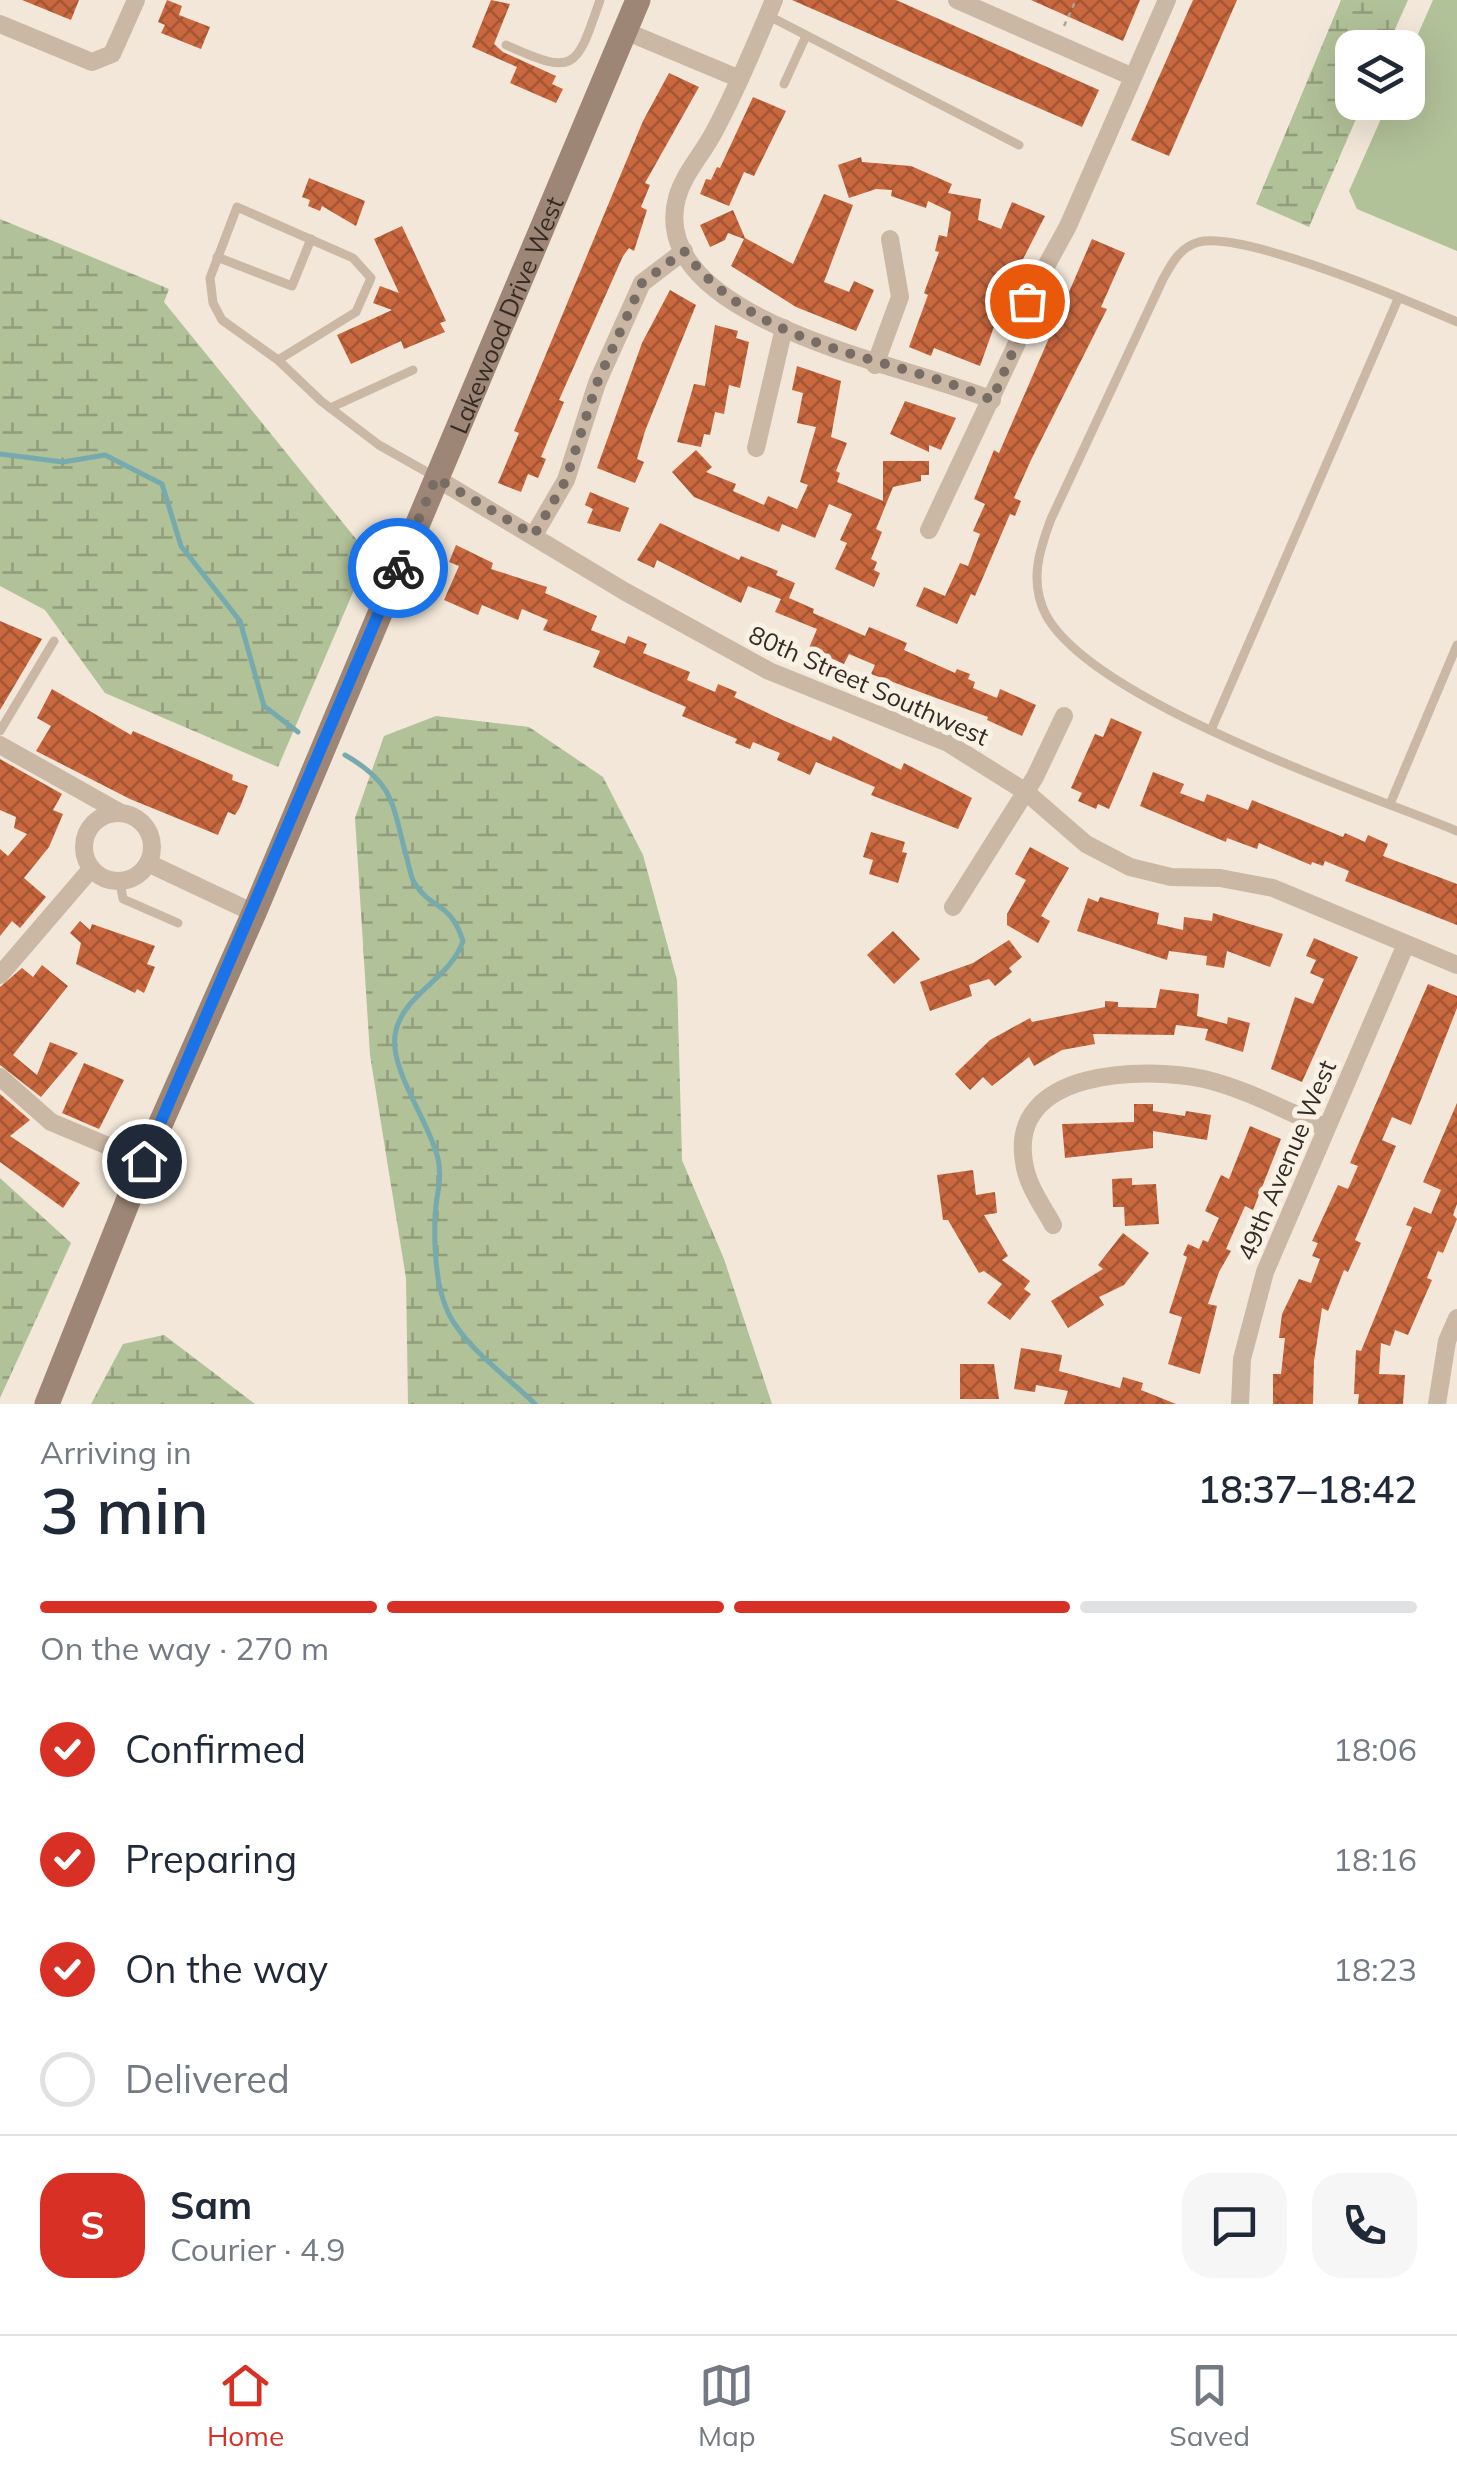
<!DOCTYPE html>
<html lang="en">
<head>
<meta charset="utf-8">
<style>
	:root { --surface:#fff; --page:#f6f6f7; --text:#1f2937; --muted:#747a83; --line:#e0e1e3; --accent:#d93025 }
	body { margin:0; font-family:Mulish,sans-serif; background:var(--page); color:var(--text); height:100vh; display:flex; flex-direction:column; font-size:38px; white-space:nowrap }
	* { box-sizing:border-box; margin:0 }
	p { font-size:32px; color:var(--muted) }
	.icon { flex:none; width:55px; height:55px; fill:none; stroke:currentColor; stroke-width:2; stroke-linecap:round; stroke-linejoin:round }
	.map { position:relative; height:1404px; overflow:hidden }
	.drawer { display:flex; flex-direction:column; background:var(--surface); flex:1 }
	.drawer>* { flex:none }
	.fabs { position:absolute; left:1335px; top:30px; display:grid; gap:20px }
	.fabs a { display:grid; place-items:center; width:90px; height:90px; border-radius:20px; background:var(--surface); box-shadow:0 10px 40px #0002; font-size:50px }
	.pin { position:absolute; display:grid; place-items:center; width:85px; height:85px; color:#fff; margin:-42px; border:5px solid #fff; border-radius:50%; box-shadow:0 2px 10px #0007 }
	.courier { position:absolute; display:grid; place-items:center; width:100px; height:100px; margin:-50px; border:8px solid #1a73e8; border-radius:50%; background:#fff; color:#222; box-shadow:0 2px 12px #0007 }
	.overview em { font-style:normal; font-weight:600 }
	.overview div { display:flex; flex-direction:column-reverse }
	.overview { display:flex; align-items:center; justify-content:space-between; height:170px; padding:0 40px }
	h1 { font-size:65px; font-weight:600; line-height:75px }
	.bar { display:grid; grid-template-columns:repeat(4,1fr); gap:15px 10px; align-content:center; height:120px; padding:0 40px }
	.bar i { height:12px; border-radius:8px; background:var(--line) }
	.bar .active { background:var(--accent) }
	.bar p { grid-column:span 4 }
	.line { display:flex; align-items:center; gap:25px; padding:0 40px; border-top:2px solid var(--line) }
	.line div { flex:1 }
	.round { display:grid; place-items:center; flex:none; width:105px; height:105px; border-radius:30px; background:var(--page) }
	ol { padding:0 40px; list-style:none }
	li { display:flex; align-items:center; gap:30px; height:110px }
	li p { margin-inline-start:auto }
	li .icon { padding:10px; border-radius:50%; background:var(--accent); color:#fff; stroke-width:4 }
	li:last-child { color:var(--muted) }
	li i { width:55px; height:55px; border:5px solid var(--line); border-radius:50% }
	.dock { display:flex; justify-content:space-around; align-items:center; height:140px; border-top:2px solid var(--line); background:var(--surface); font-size:28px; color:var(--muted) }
	.dock a { display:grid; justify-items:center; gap:5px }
	.dock .active { color:var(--accent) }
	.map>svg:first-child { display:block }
	.grass { fill:#b1c198 }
	.wetland { fill:url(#wetland-marsh) }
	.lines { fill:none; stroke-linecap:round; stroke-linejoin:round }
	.stream { stroke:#76aaaf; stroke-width:5 }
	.building { fill:url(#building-cross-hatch) }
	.path { stroke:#b5a18e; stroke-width:2.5; stroke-dasharray:5 5; stroke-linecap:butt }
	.service { stroke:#cab7a4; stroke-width:9 }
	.minor { stroke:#cab7a4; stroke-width:18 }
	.secondary { stroke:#9d8675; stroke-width:25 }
	.done { stroke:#776d64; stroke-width:10; stroke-dasharray:0 18 }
	.route { stroke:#1a73e8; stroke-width:12 }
	.labels { text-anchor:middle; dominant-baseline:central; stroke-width:10; stroke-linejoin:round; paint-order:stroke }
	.street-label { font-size:25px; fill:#352b26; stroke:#f9f1e4 }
</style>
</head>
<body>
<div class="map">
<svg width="1457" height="1404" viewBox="0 0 1457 1404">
	<defs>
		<pattern id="wetland-marsh" width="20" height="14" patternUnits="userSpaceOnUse" patternTransform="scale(2.5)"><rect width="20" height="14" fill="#b1c198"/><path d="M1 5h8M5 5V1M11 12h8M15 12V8" fill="none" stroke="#919d7c"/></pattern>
		<pattern id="building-cross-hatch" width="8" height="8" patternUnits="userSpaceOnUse" patternTransform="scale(2.5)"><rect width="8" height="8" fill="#c9673e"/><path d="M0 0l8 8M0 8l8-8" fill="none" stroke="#a45534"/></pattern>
	</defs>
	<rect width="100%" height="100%" fill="#f2e7d8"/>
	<!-- grass -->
	<polygon class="grass" points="1433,0 1457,0 1457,251 1357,209 1349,191 1388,103 1408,102 1408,57"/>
	<!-- wetland -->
	<g class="wetland">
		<polygon points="1341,0 1408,0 1387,47 1352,48 1352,102 1363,103 1309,227 1256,204"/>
		<polygon points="0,219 169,289 164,302 369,555 278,767 105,693 45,610 0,586"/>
		<polygon points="436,716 529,727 603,777 643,855 677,980 682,1160 724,1259 772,1404 408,1404 406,1278 370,1055 355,818 384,736"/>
		<polygon points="0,1178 71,1243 0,1398"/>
		<polygon points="164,1335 255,1404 91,1404 123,1344"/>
	</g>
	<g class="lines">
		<!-- stream -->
		<g class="stream">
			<polyline points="0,454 63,462 105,455 162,484 181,546 240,621 264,706 298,732"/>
			<path d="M345,755C394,783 392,803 406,855C409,865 410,876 415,884C433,911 450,901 463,941C450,979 406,992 396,1030C386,1066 430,1122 438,1159C443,1180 435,1199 435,1219C434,1251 436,1296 454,1323C474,1354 510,1379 535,1404"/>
		</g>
	</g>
	<!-- building -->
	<g class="building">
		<polygon points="22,0 79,0 71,20"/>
		<polygon points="167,0 182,6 179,15 210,27 201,49 161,33 165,25 158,22"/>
		<polygon points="491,0 510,4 494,44 503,52 556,76 552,84 563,89 556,103 510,83 517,67 472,47"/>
		<polygon points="792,0 896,0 1099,90 1082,127"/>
		<polygon points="1031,0 1140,0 1123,41"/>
		<polygon points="1193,0 1237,0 1169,156 1131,140"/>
		<polygon points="669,73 699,87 645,183 650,185 641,207 647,210 634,251 629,248 623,256 559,400 564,402 541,457 546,459 538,478 528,474 521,492 498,483 519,433 514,431 643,121"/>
		<polygon points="753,97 786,111 754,176 744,172 729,206 700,194 706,179 711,180 717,167 720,168"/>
		<polygon points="861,157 862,162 911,166 952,184 948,193 981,199 978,220 1001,229 1012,202 1045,216 1021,263 1017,262 980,366 934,348 931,356 909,347 928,295 924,293 939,252 935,251 939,235 947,237 951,212 928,201 926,208 891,196 892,190 876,189 849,198 838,165"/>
		<polygon points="309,178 365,201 356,226 322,206 320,211 308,206 310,200 302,197"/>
		<polygon points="824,194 853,205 824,282 849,292 854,281 874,290 856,331 796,307 731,266 744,239 728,233 725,240 710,247 700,225 733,210 745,238 793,264"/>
		<polygon points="402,226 446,321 440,323 445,332 404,349 401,341 351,364 337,335 392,310 373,303 380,286 399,293 374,239"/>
		<polygon points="1092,239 1125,253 1101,307 1107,309 1031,460 1014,498 1021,501 1015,516 1010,514 975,596 971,594 957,624 916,606 924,587 945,596 960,563 968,566 980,534 973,531 985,504 974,499 994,450 999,453"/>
		<polygon points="670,290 696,305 645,431 637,459 644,462 635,483 597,468 642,343"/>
		<polygon points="715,325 738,331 736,338 749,342 740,388 729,385 724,414 715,412 710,435 704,434 701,447 677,442 694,384 705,386"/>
		<polygon points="797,366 841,381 831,437 847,443 836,471 840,473 837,482 883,501 883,461 929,461 929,475 921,475 921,481 893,487 876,529 882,532 871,559 877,562 874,570 880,573 874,587 835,569 847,543 840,540 852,514 829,504 815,538 782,524 779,532 694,497 672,472 696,450 712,467 706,472 736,484 733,491 764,505 768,496 797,509 808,485 800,482 816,427 797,423 803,393 792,390"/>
		<polygon points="905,401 956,418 941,450 929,445 929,452 890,434"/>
		<polygon points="590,492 629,508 620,532 587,523 593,509 585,505"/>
		<polygon points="660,523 739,560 741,556 778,571 776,575 795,583 789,598 814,609 813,613 865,636 869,627 879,631 907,643 904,650 955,673 957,669 970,674 968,679 975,682 973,688 997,698 1000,689 1036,705 1022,736 987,720 988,717 871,674 875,665 849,654 844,664 809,648 817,629 775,612 781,599 748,586 741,603 657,560 654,568 637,560"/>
		<polygon points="456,545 493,563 491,569 547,587 545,593 597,616 591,630 625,644 628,636 647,644 643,653 690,672 687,680 715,692 718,684 737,692 734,697 778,718 831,741 833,736 901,770 904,763 972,798 958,829 871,795 875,787 816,762 810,775 777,760 780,753 753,742 750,749 735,743 737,739 682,716 686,707 593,667 600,651 543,630 548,620 522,609 518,620 482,605 478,615 444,600 459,566 449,562"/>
		<polygon points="0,621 42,639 0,710"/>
		<polygon points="52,689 131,735 133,731 233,775 232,780 248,786 240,807 235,815 228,812 218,835 130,799 36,751 51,726 37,718"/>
		<polygon points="1111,718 1142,732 1109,809 1098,804 1096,809 1078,801 1082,793 1071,788 1095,734 1103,737"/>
		<polygon points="0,759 62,794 53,810 63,814 49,847 24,878 46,897 20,928 12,921 0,936 0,849 8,856 27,834 14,828 16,817 0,810"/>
		<polygon points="1153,772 1184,784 1180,793 1204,802 1207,794 1248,810 1252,800 1343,837 1345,833 1365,842 1368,835 1388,844 1383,856 1457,884 1457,925 1345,881 1349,871 1325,861 1323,866 1312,862 1311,865 1259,843 1257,849 1227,838 1226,842 1140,806"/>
		<polygon points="871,832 905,842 902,852 907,853 898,883 869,874 873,860 863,857"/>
		<polygon points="1030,847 1069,868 1041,916 1050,921 1038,943 1007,925 1007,914 1026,880 1015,874"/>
		<polygon points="1100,897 1159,913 1157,924 1183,930 1184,917 1212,921 1213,913 1283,934 1270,967 1227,951 1224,968 1206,965 1207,956 1169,951 1167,960 1077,931 1088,898 1098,902"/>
		<polygon points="80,921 90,930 92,924 155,946 147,964 155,967 144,993 137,989 135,993 76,964 81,943 70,933"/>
		<polygon points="893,931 920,959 894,984 867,955"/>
		<polygon points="1314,938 1358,957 1302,1082 1271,1069 1295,997 1313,1004 1324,979 1310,973 1316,960 1306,956"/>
		<polygon points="1009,940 1022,957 1009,968 1012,972 995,986 989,979 969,985 972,996 930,1011 920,982 973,963"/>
		<polygon points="42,965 68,986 13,1055 37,1075 50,1042 78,1053 41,1097 0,1065 0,987 22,968 33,977"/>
		<polygon points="1428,984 1457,996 1457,1008 1411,1125 1392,1117 1382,1140 1396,1146 1355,1240 1361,1243 1348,1272 1344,1270 1328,1311 1322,1308 1314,1361 1313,1404 1273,1404 1273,1374 1281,1374 1285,1338 1279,1338 1282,1314 1299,1279 1311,1283 1320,1259 1312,1256 1318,1243 1312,1241 1338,1185 1348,1189 1358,1166 1350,1163"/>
		<polygon points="1160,989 1199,994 1197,1016 1227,1024 1228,1017 1250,1023 1243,1052 1205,1040 1208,1029 1176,1025 1174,1035 1093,1034 1095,1044 1062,1050 1034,1066 1029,1057 992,1086 983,1077 970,1090 955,1074 990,1040 1030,1018 1032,1022 1105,1007 1105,1001 1118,1002 1118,1007 1156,1008"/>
		<polygon points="84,1063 124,1080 99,1129 62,1113"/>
		<polygon points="0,1094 30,1120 10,1136 80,1183 63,1208 0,1162"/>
		<polygon points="1457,1103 1457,1204 1453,1215 1457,1219 1443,1253 1438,1251 1427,1278 1432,1280 1408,1335 1395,1330 1390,1346 1381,1343 1379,1374 1405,1375 1403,1404 1358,1404 1359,1394 1354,1394 1356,1350 1361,1351 1412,1227 1406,1225 1414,1207 1431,1214 1441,1190 1423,1182"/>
		<polygon points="1134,1104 1153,1104 1153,1111 1185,1116 1186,1111 1211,1115 1207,1140 1153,1131 1153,1148 1065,1158 1062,1124 1134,1122"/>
		<polygon points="1250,1126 1281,1139 1253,1210 1245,1206 1226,1249 1231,1251 1219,1272 1208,1304 1217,1306 1200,1374 1168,1364 1182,1317 1169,1313 1187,1257 1183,1255 1188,1244 1199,1249 1203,1240 1208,1242 1219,1218 1205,1211 1221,1175 1229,1179"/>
		<polygon points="973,1170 976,1195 995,1192 997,1213 984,1215 1008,1256 1002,1260 1030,1281 1024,1289 1031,1294 1010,1320 987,1303 1002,1284 984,1271 979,1273 948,1220 943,1220 937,1175"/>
		<polygon points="1132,1178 1132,1185 1156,1184 1159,1224 1125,1226 1124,1207 1113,1207 1112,1179"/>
		<polygon points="1123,1233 1149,1253 1124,1285 1099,1297 1104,1305 1068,1328 1051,1301 1103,1269 1098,1265"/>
		<polygon points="1021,1348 1062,1355 1059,1371 1120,1388 1123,1377 1143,1383 1141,1390 1176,1404 1064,1404 1068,1391 1036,1385 1035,1392 1014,1389"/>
		<polygon points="960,1364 994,1364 999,1399 960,1399"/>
	</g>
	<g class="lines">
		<!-- path -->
		<polyline class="path" points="1064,26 1076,0"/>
		<!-- service -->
		<g class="service">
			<polyline points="767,15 1019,145"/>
			<path d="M506,45C575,76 576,70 600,0"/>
			<polyline points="784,84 806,36"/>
			<polyline points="217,257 292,286 311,239"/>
			<path d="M1457,322C1409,301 1245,231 1199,242C1180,247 1172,263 1163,279L1051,519C1039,551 1029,582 1046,615C1093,702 1362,792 1457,831"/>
			<polyline points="278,360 356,312 371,278 353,258 237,207 210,278 213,303 222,320 278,360 321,401 379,445 434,476"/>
			<polyline points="330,408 413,370"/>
			<polyline points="1211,730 1398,299"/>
			<polyline points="0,731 54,641"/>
			<polyline points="1390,804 1457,645"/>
			<polyline points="120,882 123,899 178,923"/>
		</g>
		<!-- minor -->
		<g class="minor">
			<path d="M774,0C755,45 737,89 714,132C702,155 684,173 677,198C644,322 918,367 992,400"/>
			<polyline points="957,0 1133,77"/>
			<polyline points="0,24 92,62 112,54 136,0"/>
			<polyline points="625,31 740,79"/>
			<polyline points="875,365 900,297 890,239"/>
			<polyline points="756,448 784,328"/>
			<polyline points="436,478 624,591 769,671 948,743 1026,792 1086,844 1130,867 1171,877 1220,878 1273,888 1457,965"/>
			<polyline points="929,530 1017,343 1027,301 1068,226 1167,0"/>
			<polyline points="534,535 566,480 597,383 642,283 684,251"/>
			<polyline points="0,745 121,813"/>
			<circle cx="118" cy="847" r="34"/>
			<polyline points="148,863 254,913"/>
			<polyline points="953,907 1035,777 1064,716"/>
			<polyline points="0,975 91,869"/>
			<polyline points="0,1077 51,1122 144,1161"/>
			<path d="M1053,1225C1042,1205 1027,1185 1024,1162C1008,1069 1144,1066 1204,1079C1246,1089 1286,1111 1326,1128"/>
			<polyline points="1240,1404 1242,1359 1265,1272 1406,944"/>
			<polyline points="1437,1404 1447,1341 1457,1318"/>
		</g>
		<!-- secondary -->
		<path class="secondary" id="s1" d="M47,1404L144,1161L254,913L638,0"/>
	</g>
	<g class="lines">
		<!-- done -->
		<path class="done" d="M398,568L436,478L534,535L566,480L597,383L642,283L684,251C760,353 887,353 992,400L1017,342L1027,301"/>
		<!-- route -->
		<polyline class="route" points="144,1161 398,568"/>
	</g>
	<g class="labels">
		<!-- street labels -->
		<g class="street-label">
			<text stroke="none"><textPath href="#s1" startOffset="1182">Lakewood Drive West</textPath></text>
			<text transform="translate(869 685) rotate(24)">80th Street Southwest</text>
			<text transform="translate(1286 1160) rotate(-67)">49th Avenue West</text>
		</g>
	</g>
</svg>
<div class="fabs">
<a><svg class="icon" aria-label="layers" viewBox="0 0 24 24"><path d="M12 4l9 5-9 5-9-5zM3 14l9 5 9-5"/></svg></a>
</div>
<div class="pin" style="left:1027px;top:301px;background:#ea580c"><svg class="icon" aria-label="bag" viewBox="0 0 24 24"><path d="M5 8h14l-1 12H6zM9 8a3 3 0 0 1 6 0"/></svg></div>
<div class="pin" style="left:144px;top:1161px;background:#1f2937"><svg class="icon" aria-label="home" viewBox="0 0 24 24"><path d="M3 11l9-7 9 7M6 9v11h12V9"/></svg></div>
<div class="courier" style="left:398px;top:568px"><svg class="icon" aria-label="bike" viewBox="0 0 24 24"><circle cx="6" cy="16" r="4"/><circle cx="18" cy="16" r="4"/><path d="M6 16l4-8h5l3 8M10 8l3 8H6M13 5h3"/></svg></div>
</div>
<section class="drawer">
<div class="overview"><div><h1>3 min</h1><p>Arriving in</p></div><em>18:37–18:42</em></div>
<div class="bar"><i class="active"></i><i class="active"></i><i class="active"></i><i></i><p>On the way · 270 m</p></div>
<ol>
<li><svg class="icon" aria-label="check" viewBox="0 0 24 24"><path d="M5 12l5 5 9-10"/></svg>Confirmed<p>18:06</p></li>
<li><svg class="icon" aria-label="check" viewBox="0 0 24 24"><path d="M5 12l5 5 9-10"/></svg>Preparing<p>18:16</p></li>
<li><svg class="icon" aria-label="check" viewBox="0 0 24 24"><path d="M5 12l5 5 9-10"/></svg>On the way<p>18:23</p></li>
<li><i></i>Delivered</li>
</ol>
<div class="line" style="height:180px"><b class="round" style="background:var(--accent);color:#fff">S</b><div><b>Sam</b><p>Courier · 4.9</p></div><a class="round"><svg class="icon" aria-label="chat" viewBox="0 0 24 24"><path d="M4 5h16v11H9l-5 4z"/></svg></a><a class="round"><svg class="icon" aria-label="phone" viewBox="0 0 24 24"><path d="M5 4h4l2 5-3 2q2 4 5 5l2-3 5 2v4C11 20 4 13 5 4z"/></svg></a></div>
</section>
<nav class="dock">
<a class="active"><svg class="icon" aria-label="home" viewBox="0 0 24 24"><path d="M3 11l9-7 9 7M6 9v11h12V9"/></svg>Home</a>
<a><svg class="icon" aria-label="map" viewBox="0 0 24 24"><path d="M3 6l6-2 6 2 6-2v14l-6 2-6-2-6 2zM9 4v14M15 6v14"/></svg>Map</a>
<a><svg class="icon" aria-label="saved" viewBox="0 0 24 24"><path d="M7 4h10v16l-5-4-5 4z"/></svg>Saved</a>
</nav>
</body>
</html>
